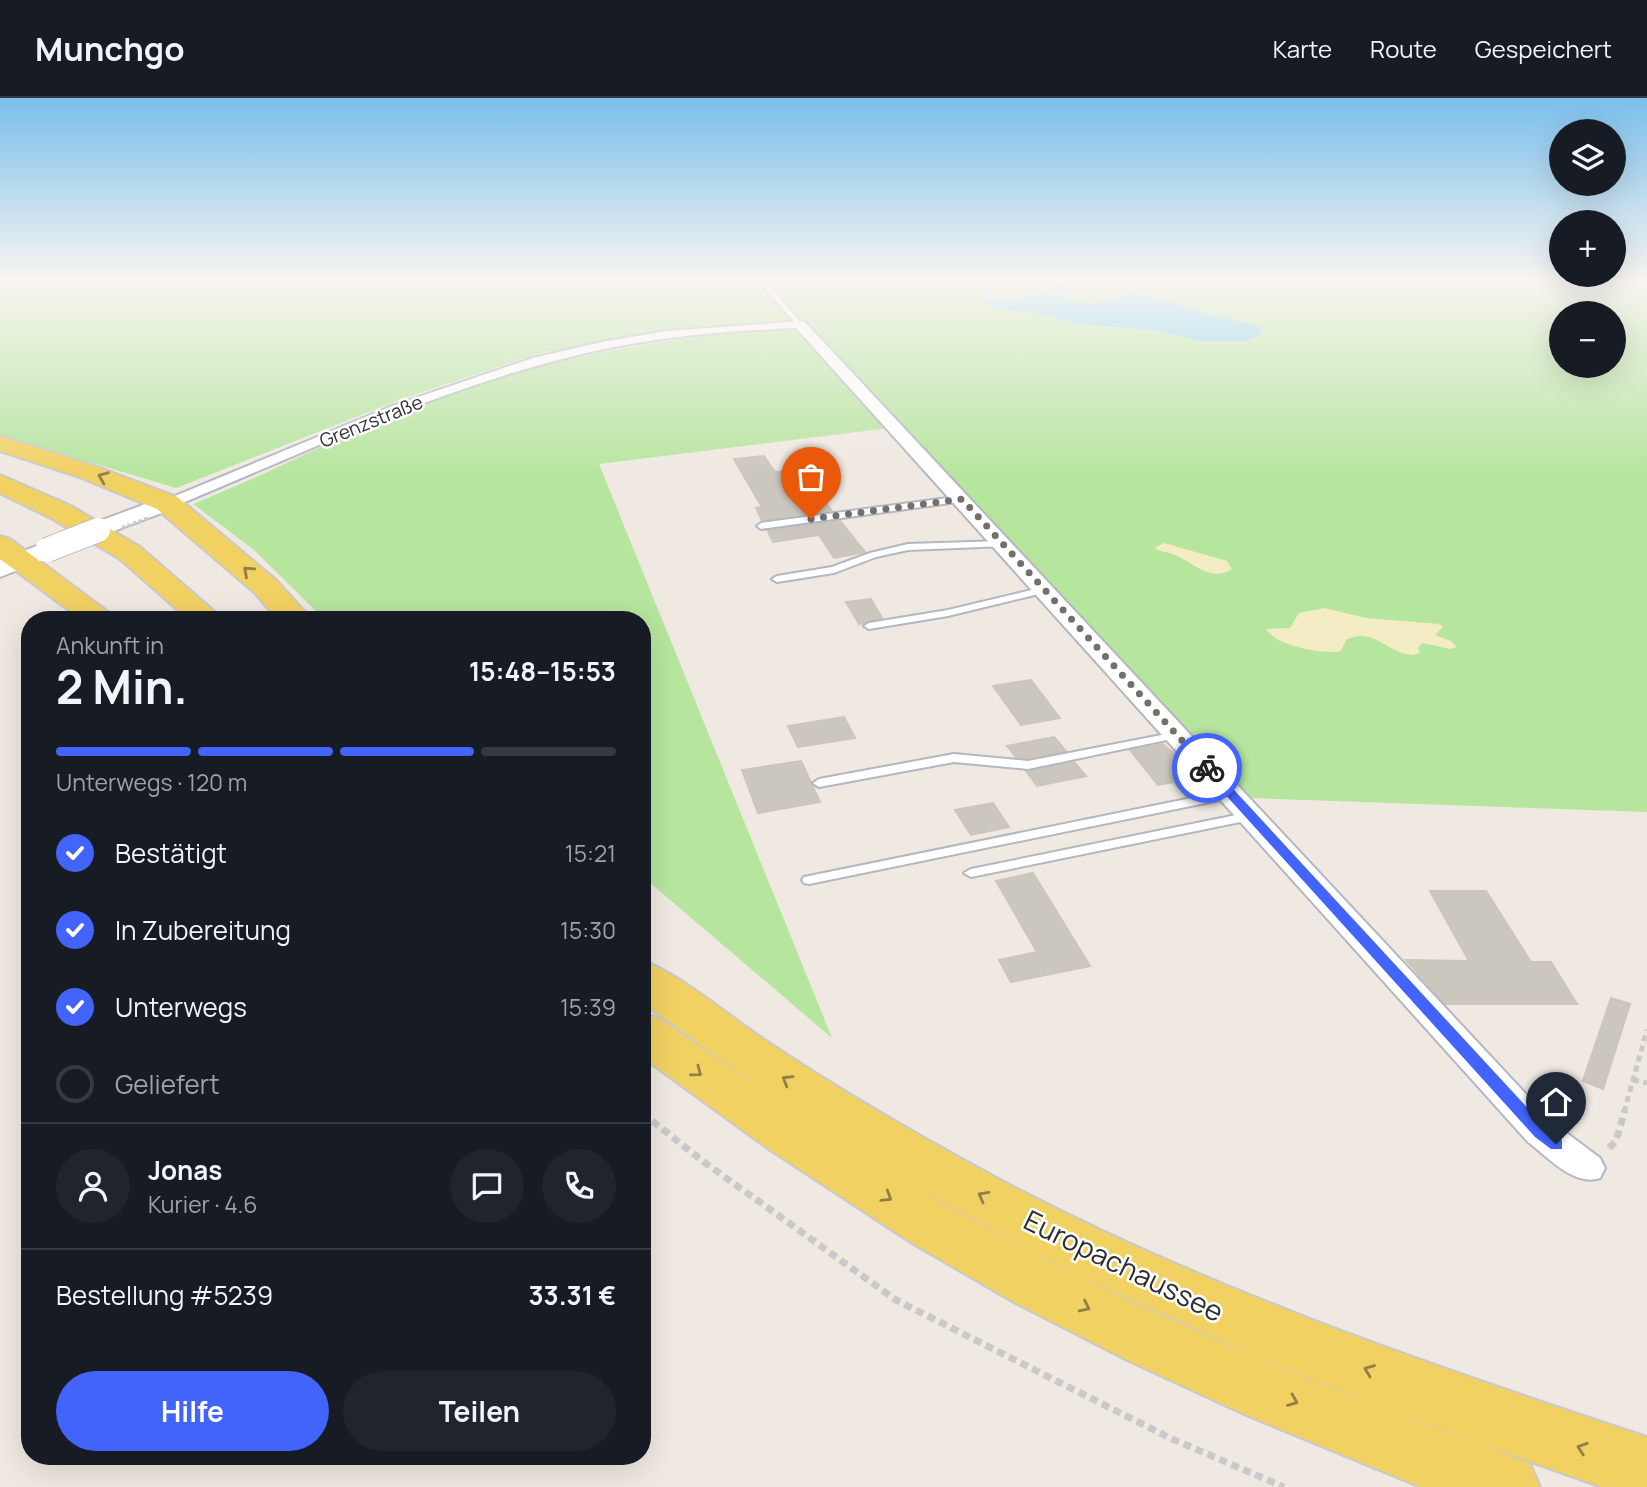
<!DOCTYPE html>
<html lang="de">
<head>
<meta charset="utf-8">
<style>
	:root { --surface:#171b24; --page:#20242c; --text:#f1f3f6; --muted:#9ea1a6; --line:#363941; --accent:#4264fb }
	body { margin:0; font-family:Manrope,sans-serif; background:var(--page); color:var(--text); height:100vh; display:flex; flex-direction:column; font-size:26px; white-space:nowrap }
	* { box-sizing:border-box; margin:0 }
	p { font-size:23px; color:var(--muted) }
	.icon { flex:none; width:38px; height:38px; fill:none; stroke:currentColor; stroke-width:2; stroke-linecap:round; stroke-linejoin:round }
	.map { position:relative; flex:1; overflow:hidden }
	.panel { position:absolute; left:21px; top:513px; width:630px; height:854px; display:flex; flex-direction:column; background:var(--surface); border-radius:28px; box-shadow:0 7px 28px #0002 }
	.panel>* { flex:none }
	.tools { position:absolute; left:1549px; top:21px; display:grid; gap:14px }
	.tools a { display:grid; place-items:center; width:77px; height:77px; border-radius:50%; background:var(--surface); box-shadow:0 7px 28px #0002; font-size:35px }
	.pin { position:absolute; display:grid; place-items:center; width:60px; height:60px; color:#fff; margin:-72px -30px; border-radius:50% 50% 50% 0; rotate:-45deg; box-shadow:0 0 7px #0007 }
	.pin .icon { rotate:45deg }
	.courier { position:absolute; display:grid; place-items:center; width:70px; height:70px; margin:-35px; border:5px solid #4264fb; border-radius:50%; background:#fff; color:#222; box-shadow:0 2px 9px #0007 }
	.summary em { font-style:normal; font-weight:700 }
	.summary div { display:flex; flex-direction:column-reverse }
	.summary { display:flex; align-items:center; justify-content:space-between; height:119px; padding:0 35px }
	h1 { font-size:46px; font-weight:700; line-height:52px }
	.bar { display:grid; grid-template-columns:repeat(4,1fr); gap:10px 7px; align-content:center; height:84px; padding:0 35px }
	.bar i { height:9px; border-radius:5px; background:var(--line) }
	.bar .active { background:var(--accent) }
	.bar p { grid-column:span 4 }
	.line { display:flex; align-items:center; gap:18px; padding:0 35px; border-top:2px solid var(--line) }
	.line div { flex:1 }
	.round { display:grid; place-items:center; flex:none; width:74px; height:74px; border-radius:37px; background:var(--page) }
	ol { padding:0 35px; list-style:none }
	li { display:flex; align-items:center; gap:21px; height:77px }
	li p { margin-inline-start:auto }
	li .icon { padding:7px; border-radius:50%; background:var(--accent); color:#fff; stroke-width:4 }
	li:last-child { color:var(--muted) }
	li i { width:38px; height:38px; border:4px solid var(--line); border-radius:50% }
	.action { display:flex; gap:14px; margin-top:auto; padding:14px 35px }
	.action a { flex:1; height:80px; border-radius:42px; background:var(--accent); color:#fff; font-size:28px; font-weight:700; line-height:80px; text-align:center }
	.action a+a { background:var(--page); color:var(--text) }
	header { display:flex; align-items:center; gap:42px; box-sizing:border-box; height:98px; padding:0 35px; background:var(--surface); border-bottom:2px solid var(--line) }
	header strong { font-size:33px }
	nav { display:flex; gap:38px; margin-inline-start:auto; font-size:24px }
	.map>svg:first-child { display:block }
	.green { fill:#b6e59e; fill-rule:evenodd }
	.sand { fill:#f3ecc5 }
	.water { fill:#75cff0 }
	.building { fill:#cbc7bf; stroke:#cbc5ba; stroke-width:2 }
	.lines { fill:none; stroke-linecap:round; stroke-linejoin:round }
	.lane-casing { stroke:#b4b7c1; stroke-width:4 }
	.street-casing { stroke:#b4b7c1; stroke-width:4 }
	.secondary-casing { stroke:#b4b7c1; stroke-width:4 }
	.primary-casing { stroke:#c9c9c9; stroke-width:4 }
	.path-far2 { stroke:#c9c9c9; stroke-width:2.5; stroke-dasharray:2.5 2; stroke-linecap:butt }
	.path-far1 { stroke:#c9c9c9; stroke-width:5; stroke-dasharray:6 4.5; stroke-linecap:butt }
	.path { stroke:#c9c9c9; stroke-width:7; stroke-dasharray:8 5; stroke-linecap:butt }
	.lane { fill:#fff; fill-rule:evenodd }
	.street { fill:#fff; fill-rule:evenodd }
	.secondary { fill:#fff; fill-rule:evenodd }
	.primary { fill:#f2d163; fill-rule:evenodd }
	.secondary-bridge-casing { stroke:#b4b7c1; stroke-width:26; stroke-linecap:butt }
	.path-bridge { stroke:#c9c9c9; stroke-width:3.5; stroke-dasharray:3.5 2.5; stroke-linecap:butt }
	.secondary-bridge { stroke:#fff; stroke-width:24 }
	.oneway { stroke:#908048 }
	.route { fill:#4264fb }
	.done { stroke:#726f6d; stroke-width:7; stroke-dasharray:0 12.6 }
	.labels { text-anchor:middle; dominant-baseline:central; stroke-width:5; stroke-linejoin:round; paint-order:stroke }
	.far-street-label { font-size:19px; fill:#2e2e2e; stroke:#fff }
	.near-street-label { font-size:28px; fill:#2e2e2e; stroke:#fff }
</style>
</head>
<body>
<header>
<strong>Munchgo</strong>
<nav><a>Karte</a><a>Route</a><a>Gespeichert</a></nav>
</header>
<div class="map">
<svg width="1647" height="1389" viewBox="0 0 1647 1389">
	<rect width="100%" height="100%" fill="#efe9e1"/>
	<!-- green -->
	<path class="green" d="M0,183H1647V714L1252,700L764,185L889,330L599,366L832,940L642,778V522L324,521L254,452L193,406C288,368 378,317 475,286C578,253 681,240 787,228L650,236L541,255L407,299L176,390L0,337ZM1561,215H1614V268H1561Z"/>
	<!-- sand -->
	<g class="sand">
		<path d="M1164,445L1227,463L1232,471C1211,485 1194,465 1175,457C1168,454 1161,454 1154,450Z"/>
		<path d="M1325,510L1366,520L1439,526L1443,529L1435,537L1451,543L1457,549L1450,551L1422,545L1418,550L1420,555C1394,565 1376,526 1346,542L1341,553C1323,557 1276,548 1266,531L1290,530L1299,515Z"/>
	</g>
	<!-- water -->
	<path class="water" d="M1054,188L1067,191V199C1097,215 1111,195 1135,196C1163,197 1187,211 1213,218C1226,222 1242,222 1255,228C1261,230 1260,230 1262,236L1246,243H1204L1154,232L1077,226L1044,216L997,211L982,204L984,200L1024,199L1043,195Z"/>
	<!-- building -->
	<g class="building">
		<polygon points="764,358 775,374 788,373 806,398 819,396 832,413 762,422 756,410 762,409 734,361"/>
		<polygon points="840,423 865,454 834,460 819,437 773,444 768,433"/>
		<polygon points="871,501 882,520 859,526 846,504"/>
		<polygon points="1031,582 1060,620 1021,627 993,588"/>
		<polygon points="844,619 855,640 798,649 788,628"/>
		<polygon points="1054,639 1066,653 1028,660 1016,659 1007,648"/>
		<polygon points="1163,646 1182,663 1209,694 1186,698 1174,684 1158,687 1130,652"/>
		<polygon points="801,663 820,704 758,715 742,672"/>
		<polygon points="1074,664 1086,678 1037,688 1026,673"/>
		<polygon points="993,705 1009,729 971,737 955,712"/>
		<polygon points="1033,775 1090,868 1011,884 999,862 1037,854 996,783"/>
		<polygon points="1430,793 1486,793 1531,864 1551,864 1577,906 1445,906 1406,862 1469,863"/>
		<polygon points="1611,900 1630,906 1603,991 1583,983"/>
	</g>
	<g class="lines">
		<!-- lane casing -->
		<g class="lane-casing">
			<g id="lane">
				<polygon points="759,183 765,183 801,225 801,227 797,227"/>
				<polygon points="962,398 965,399 965,403 761,431 757,428 761,425"/>
				<polygon points="1003,443 1008,446 1006,448 908,452 876,459 834,475 777,484 772,481 777,478 832,469 870,455 908,446"/>
				<polygon points="1044,489 1049,492 1047,494 948,518 869,531 864,528 869,525 948,512"/>
				<polygon points="1177,634 1181,635 1183,637 1181,639 1028,671 954,664 819,689 813,685 819,681 954,656 1028,663"/>
				<polygon points="1231,692 1237,696 1235,699 809,786 804,785 802,782 804,779 809,778"/>
				<polygon points="1251,714 1257,718 1255,721 971,779 964,775 971,771"/>
			</g>
		</g>
		<!-- street casing -->
		<g class="street-casing">
			<path id="street" d="M804,223L1552,1024L1600,1060L1605,1070L1600,1080C1574,1089 1548,1059 1528,1044L796,230C720,233 644,240 570,259C433,293 303,355 173,409L167,410L158,405L392,308L533,260L602,244L667,233Z"/>
		</g>
		<!-- secondary casing -->
		<g class="secondary-casing">
			<g id="secondary">
				<polygon points="167,398 175,400 179,405 175,410 98,439 89,437 86,432 89,427"/>
				<polygon points="47,444 56,447 60,452 56,457 0,479 0,462"/>
			</g>
		</g>
		<!-- primary casing -->
		<g class="primary-casing">
			<g id="primary">
				<polygon points="0,338 95,368 177,399 277,483 312,522 278,522 255,495 157,411 77,378 0,353"/>
				<polygon points="0,377 71,408 140,449 224,522 189,522 120,461 51,420 0,395"/>
				<polygon points="0,438 10,441 119,522 82,522 0,461"/>
				<path d="M642,863C678,874 735,923 769,945C841,993 915,1036 991,1077C1200,1189 1423,1265 1647,1339V1389H1602L1436,1330L1258,1260L1054,1166L910,1086C1028,1156 1151,1215 1277,1268C1361,1303 1447,1331 1530,1366L1540,1389H1421L1244,1316L1127,1262L1012,1203L912,1145L766,1049L642,959V915L659,920L761,991L642,904Z"/>
			</g>
		</g>
		<!-- path-far2 -->
		<polyline class="path-far2" points="519,186 546,183"/>
		<!-- path-far1 -->
		<g class="path-far1">
			<polyline points="1633,982 1647,985"/>
			<polyline points="1624,1014 1647,932"/>
		</g>
		<!-- path -->
		<g class="path">
			<polyline points="642,1015 704,1064 896,1202 1170,1340 1284,1389"/>
			<polyline points="1609,1050 1616,1043 1625,1012"/>
		</g>
		<!-- lane -->
		<use href="#lane" class="lane"/>
		<!-- street -->
		<use href="#street" class="street"/>
		<!-- secondary -->
		<use href="#secondary" class="secondary"/>
		<!-- primary -->
		<use href="#primary" class="primary"/>
		<!-- secondary-bridge casing -->
		<g class="secondary-bridge-casing">
			<polyline id="secondary-bridge" points="47,452 98,432"/>
		</g>
		<!-- path-bridge -->
		<polyline class="path-bridge" points="122,430 148,420"/>
		<!-- secondary-bridge -->
		<use href="#secondary-bridge" class="secondary-bridge"/>
	</g>
	<!-- one-way arrows -->
	<defs><path id="oneway-chevron" d="M-2-3.5L2.5 0L-2 3.5" fill="none" stroke-width="1.6" stroke-linecap="round" stroke-linejoin="round" transform="scale(1.75)"/></defs>
	<g class="oneway">
		<use href="#oneway-chevron" transform="translate(103 379) rotate(-158)"/>
		<use href="#oneway-chevron" transform="translate(248 473) rotate(-138)"/>
		<use href="#oneway-chevron" transform="translate(697 974) rotate(37)"/>
		<use href="#oneway-chevron" transform="translate(787 982) rotate(-149)"/>
		<use href="#oneway-chevron" transform="translate(983 1098) rotate(-151)"/>
		<use href="#oneway-chevron" transform="translate(887 1099) rotate(32)"/>
		<use href="#oneway-chevron" transform="translate(1085 1209) rotate(26)"/>
		<use href="#oneway-chevron" transform="translate(1369 1272) rotate(-159)"/>
		<use href="#oneway-chevron" transform="translate(1293 1303) rotate(22)"/>
		<use href="#oneway-chevron" transform="translate(1582 1350) rotate(-161)"/>
	</g>
	<!-- sky -->
	<linearGradient id="sky" x2="0" y2="1"><stop stop-color="#7abfeb"/><stop offset="0.48" stop-color="#f8f5f2"/><stop offset="1" stop-color="#f8f5f2" stop-opacity="0"/></linearGradient>
	<rect width="1647" height="378" fill="url(#sky)"/>
	<!-- route -->
	<polygon class="route" points="1203,667 1211,667 1546,1030 1562,1042 1562,1051 1551,1051 1535,1039 1203,672"/>
	<g class="lines">
		<!-- done -->
		<polyline class="done" points="811,421 962,401 1207,670"/>
	</g>
	<g class="labels">
		<!-- far-street labels -->
		<g class="far-street-label">
			<text transform="translate(371 323) rotate(-22)">Grenzstraße</text>
		</g>
		<!-- near-street labels -->
		<g class="near-street-label">
			<text transform="translate(1124 1167) rotate(26)">Europachaussee</text>
		</g>
	</g>
</svg>
<div class="tools">
<a><svg class="icon" aria-label="layers" viewBox="0 0 24 24"><path d="M12 4l9 5-9 5-9-5zM3 14l9 5 9-5"/></svg></a>
<a>+</a>
<a>−</a>
</div>
<div class="pin" style="left:811px;top:421px;background:#ea580c"><svg class="icon" aria-label="bag" viewBox="0 0 24 24"><path d="M5 8h14l-1 12H6zM9 8a3 3 0 0 1 6 0"/></svg></div>
<div class="pin" style="left:1556px;top:1046px;background:#1f2937"><svg class="icon" aria-label="home" viewBox="0 0 24 24"><path d="M3 11l9-7 9 7M6 9v11h12V9"/></svg></div>
<div class="courier" style="left:1207px;top:670px"><svg class="icon" aria-label="bike" viewBox="0 0 24 24"><circle cx="6" cy="16" r="4"/><circle cx="18" cy="16" r="4"/><path d="M6 16l4-8h5l3 8M10 8l3 8H6M13 5h3"/></svg></div>
<section class="panel">
<div class="summary"><div><h1>2 Min.</h1><p>Ankunft in</p></div><em>15:48–15:53</em></div>
<div class="bar"><i class="active"></i><i class="active"></i><i class="active"></i><i></i><p>Unterwegs · 120 m</p></div>
<ol>
<li><svg class="icon" aria-label="check" viewBox="0 0 24 24"><path d="M5 12l5 5 9-10"/></svg>Bestätigt<p>15:21</p></li>
<li><svg class="icon" aria-label="check" viewBox="0 0 24 24"><path d="M5 12l5 5 9-10"/></svg>In Zubereitung<p>15:30</p></li>
<li><svg class="icon" aria-label="check" viewBox="0 0 24 24"><path d="M5 12l5 5 9-10"/></svg>Unterwegs<p>15:39</p></li>
<li><i></i>Geliefert</li>
</ol>
<div class="line" style="height:126px"><a class="round"><svg class="icon" aria-label="person" viewBox="0 0 24 24"><circle cx="12" cy="8" r="4"/><path d="M4 21q1-7 8-7t8 7"/></svg></a><div><b>Jonas</b><p>Kurier · 4.6</p></div><a class="round"><svg class="icon" aria-label="chat" viewBox="0 0 24 24"><path d="M4 5h16v11H9l-5 4z"/></svg></a><a class="round"><svg class="icon" aria-label="phone" viewBox="0 0 24 24"><path d="M5 4h4l2 5-3 2q2 4 5 5l2-3 5 2v4C11 20 4 13 5 4z"/></svg></a></div>
<div class="line" style="height:91px"><div>Bestellung #5239</div><b>33.31 €</b></div>
<div class="action"><a>Hilfe</a><a>Teilen</a></div>
</section>
</div>
</body>
</html>
